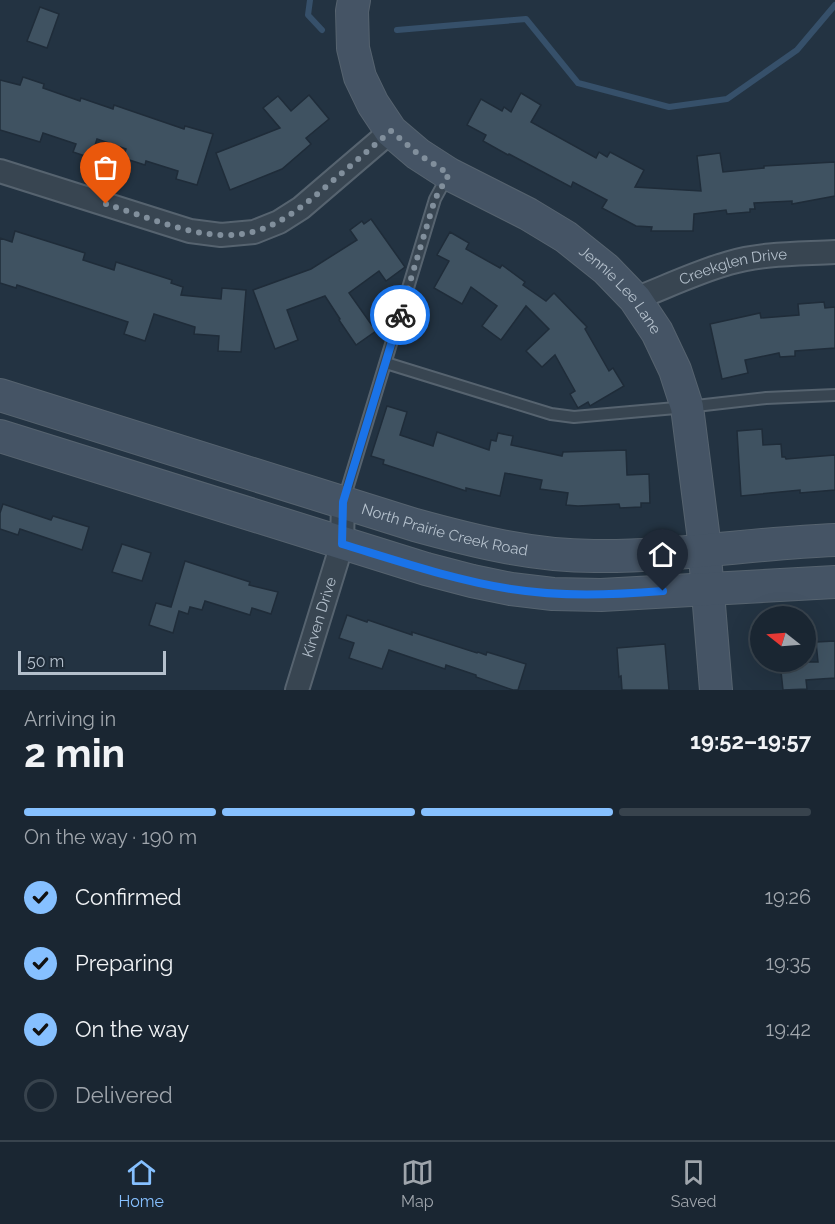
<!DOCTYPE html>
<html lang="en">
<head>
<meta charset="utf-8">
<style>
	:root { --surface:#1a2632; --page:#232e3a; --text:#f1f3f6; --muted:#9fa5ac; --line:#38434d; --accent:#86c0ff }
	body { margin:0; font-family:Raleway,sans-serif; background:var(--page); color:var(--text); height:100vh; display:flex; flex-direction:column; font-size:22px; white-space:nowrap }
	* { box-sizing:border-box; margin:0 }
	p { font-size:20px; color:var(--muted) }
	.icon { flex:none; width:33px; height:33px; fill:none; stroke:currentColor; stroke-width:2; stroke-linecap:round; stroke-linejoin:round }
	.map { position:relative; height:690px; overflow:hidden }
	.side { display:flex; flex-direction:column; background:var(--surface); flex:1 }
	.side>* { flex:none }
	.needle { width:39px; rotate:287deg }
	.tools { position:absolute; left:750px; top:606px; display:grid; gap:12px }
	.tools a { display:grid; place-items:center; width:66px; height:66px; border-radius:50%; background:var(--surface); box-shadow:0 6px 24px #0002,0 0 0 2px var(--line); font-size:30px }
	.scale { position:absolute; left:18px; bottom:15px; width:148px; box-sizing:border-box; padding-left:6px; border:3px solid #b4c0cc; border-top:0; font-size:16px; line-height:21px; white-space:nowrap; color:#b4c0cc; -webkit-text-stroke:4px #1d2a37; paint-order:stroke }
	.pin { position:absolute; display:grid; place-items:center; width:51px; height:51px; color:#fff; margin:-62px -26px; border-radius:50% 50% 50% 0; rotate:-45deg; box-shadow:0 0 6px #0007 }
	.pin .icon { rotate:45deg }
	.courier { position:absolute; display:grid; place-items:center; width:60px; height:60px; margin:-30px; border:4px solid #1a73e8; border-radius:50%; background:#fff; color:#222; box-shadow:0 2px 8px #0007 }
	.headline em { font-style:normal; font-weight:700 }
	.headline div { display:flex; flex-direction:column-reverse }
	.headline { display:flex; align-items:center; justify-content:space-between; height:102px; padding:0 24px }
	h1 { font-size:39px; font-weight:700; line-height:45px }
	.bar { display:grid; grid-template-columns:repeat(4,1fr); gap:9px 6px; align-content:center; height:72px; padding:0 24px }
	.bar i { height:8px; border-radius:4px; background:var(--line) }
	.bar .active { background:var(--accent) }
	.bar p { grid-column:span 4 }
	ol { padding:0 24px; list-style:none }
	li { display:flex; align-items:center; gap:18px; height:66px }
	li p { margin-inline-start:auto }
	li .icon { padding:6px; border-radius:50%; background:var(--accent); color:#111; stroke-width:4 }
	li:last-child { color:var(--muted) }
	li i { width:33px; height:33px; border:3px solid var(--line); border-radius:50% }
	.menu { display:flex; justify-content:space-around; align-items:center; height:84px; border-top:2px solid var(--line); background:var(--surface); font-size:16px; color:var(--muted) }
	.menu a { display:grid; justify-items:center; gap:3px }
	.menu .active { color:var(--accent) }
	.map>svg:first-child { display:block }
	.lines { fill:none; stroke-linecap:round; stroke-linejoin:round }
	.stream { stroke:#36506a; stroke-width:6 }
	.building { fill:#3f5261; stroke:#1f2c39; stroke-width:1.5 }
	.lane-casing { stroke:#56636f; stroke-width:14 }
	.street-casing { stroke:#56636f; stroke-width:26 }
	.secondary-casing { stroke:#56636f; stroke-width:34 }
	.lane { stroke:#384551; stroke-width:10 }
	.street { stroke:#384551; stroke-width:22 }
	.secondary { stroke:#455465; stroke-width:32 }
	.done { stroke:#818f9c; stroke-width:6; stroke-dasharray:0 10.8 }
	.route { stroke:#1a73e8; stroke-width:8 }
	.labels { text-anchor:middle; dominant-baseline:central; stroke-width:6; stroke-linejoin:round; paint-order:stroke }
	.street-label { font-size:15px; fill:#b4c0cc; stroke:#1d2a37 }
</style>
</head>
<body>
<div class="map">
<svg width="835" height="690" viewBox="0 0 835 690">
	<rect width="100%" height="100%" fill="#233342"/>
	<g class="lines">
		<!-- stream -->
		<g class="stream">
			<polyline points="310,0 308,15 322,30"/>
			<polyline points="397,30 526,19 578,83 669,107 727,99 797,50 835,5"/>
		</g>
	</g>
	<!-- building -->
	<g class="building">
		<polygon points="40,7 59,14 47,48 27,41"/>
		<polygon points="23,77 44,84 43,88 80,101 81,98 113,109 114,105 184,129 185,126 213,134 197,185 176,179 178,171 146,161 145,165 123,158 126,149 97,139 91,158 73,152 76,144 43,133 40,142 0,130 0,80 20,85"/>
		<polygon points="521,93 541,105 531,122 596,158 599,152 607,157 610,152 644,170 635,187 701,191 697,156 720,153 723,172 764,168 764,166 835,162 835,196 792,204 792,201 754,203 755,209 750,209 750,212 727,214 726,210 694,214 693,231 651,231 652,227 636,226 602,208 607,200 573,182 571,187 509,154 508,155 483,141 486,135 467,125 481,99 502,111 504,107 511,112"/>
		<polygon points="309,95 329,119 306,138 311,144 282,169 230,190 216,153 280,128 263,108 278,96 291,111"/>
		<polygon points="371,219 405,267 386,281 379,271 349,293 376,331 356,345 339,320 340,319 325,296 287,310 298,340 275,349 253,290 311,269 357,240 350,230 362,221 364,224"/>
		<polygon points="15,231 85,253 83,260 114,270 116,262 172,280 171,283 183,287 181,295 221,299 222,288 246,290 241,352 218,351 219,336 194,334 195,327 154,314 145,341 124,334 128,322 17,285 16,288 0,283 0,238 12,242"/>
		<polygon points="450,232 469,243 466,249 500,268 502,265 525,282 523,285 546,301 554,293 587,327 585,329 609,371 613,368 624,386 590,406 588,402 578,408 570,394 575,391 555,355 542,367 526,351 549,329 526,306 501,340 482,326 497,306 471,287 462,304 434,288 449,261 437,255"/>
		<polygon points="824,302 825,308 835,307 835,348 795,351 795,356 780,357 779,353 745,360 748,373 722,379 710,324 760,313 761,318 799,315 798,304"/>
		<polygon points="387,406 407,412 400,435 433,446 437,432 489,450 491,440 496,441 498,433 513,436 511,445 562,456 563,452 626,450 627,475 649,474 650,503 641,503 641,507 620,508 619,504 578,506 566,505 568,493 540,489 542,480 505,473 500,496 466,488 466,491 383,464 384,460 371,456"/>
		<polygon points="762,429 763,445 781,444 782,457 785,457 786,459 835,455 835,490 800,493 800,490 741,496 737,431"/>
		<polygon points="3,504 51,520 53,516 89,527 82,550 20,529 18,535 0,529 0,513"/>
		<polygon points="122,544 151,553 142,581 112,572"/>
		<polygon points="185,561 250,582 249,585 278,592 271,614 252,608 250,615 205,601 202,610 190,607 188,614 179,611 173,633 149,625 156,603 171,607"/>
		<polygon points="347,615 367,622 368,620 412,635 412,632 477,653 478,652 486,655 487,652 526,664 518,690 513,690 476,677 476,675 446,665 445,669 389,650 382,669 349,658 354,643 339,638"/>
		<polygon points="835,641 835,678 806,680 807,689 783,690 780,662 818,662 816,642"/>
		<polygon points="665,644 669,690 622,690 621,676 619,677 617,648"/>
	</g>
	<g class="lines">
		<!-- lane casing -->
		<g class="lane-casing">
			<g id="lane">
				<polyline points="386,363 551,414 574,417 687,407 766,398 835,395"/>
				<polyline points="344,499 435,199 447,177"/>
			</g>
		</g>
		<!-- street casing -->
		<g class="street-casing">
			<g id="street">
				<polyline points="0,171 190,231 221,235 254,232 279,222 301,208 391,131"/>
				<path id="s1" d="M635,299C666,287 697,272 729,263C762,253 801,254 835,252"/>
				<path id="s2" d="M297,690L342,544L343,502"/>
			</g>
		</g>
		<!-- secondary casing -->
		<g class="secondary-casing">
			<g id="secondary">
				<path id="s3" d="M354,0L352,11L353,48L360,77L373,104L391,131L418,154L449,174L528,214L566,237L606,269L635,299L657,332L675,370L687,407L703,532L716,690"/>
				<path id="s4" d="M0,395L415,525C473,541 533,556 594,556C675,557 755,543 835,540"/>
				<polyline points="0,436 426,569 472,581 511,589 553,594 601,595 835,582"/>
			</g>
		</g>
		<!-- lane -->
		<use href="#lane" class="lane"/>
		<!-- street -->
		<use href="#street" class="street"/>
		<!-- secondary -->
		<use href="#secondary" class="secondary"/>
	</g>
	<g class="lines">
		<!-- done -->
		<path class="done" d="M106,204C141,215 183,233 220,235C269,238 301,208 336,178C354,163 372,147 391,131L418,154L449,174L435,199L400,315"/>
		<!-- route -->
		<path class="route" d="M400,315L343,502L342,544C398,561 454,580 511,589C561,597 612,595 663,591"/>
	</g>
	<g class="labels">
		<!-- street labels -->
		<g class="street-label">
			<text stroke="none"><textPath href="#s1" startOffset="104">Creekglen Drive</textPath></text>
			<text stroke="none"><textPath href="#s3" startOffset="422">Jennie Lee Lane</textPath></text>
			<text stroke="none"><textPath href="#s4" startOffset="465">North Prairie Creek Road</textPath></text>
			<text stroke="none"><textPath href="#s2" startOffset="76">Kirven Drive</textPath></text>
		</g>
	</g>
</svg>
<div class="tools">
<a><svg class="needle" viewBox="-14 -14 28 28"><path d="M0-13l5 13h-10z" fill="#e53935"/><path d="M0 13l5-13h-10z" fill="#9fa5ac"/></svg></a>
</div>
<div class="scale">50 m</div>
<div class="pin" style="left:106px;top:204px;background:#ea580c"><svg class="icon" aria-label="bag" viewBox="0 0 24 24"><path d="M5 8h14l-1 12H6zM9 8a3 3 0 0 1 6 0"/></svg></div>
<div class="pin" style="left:663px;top:591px;background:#1f2937"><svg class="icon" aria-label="home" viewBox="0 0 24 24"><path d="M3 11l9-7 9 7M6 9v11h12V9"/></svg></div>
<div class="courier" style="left:400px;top:315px"><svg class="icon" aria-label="bike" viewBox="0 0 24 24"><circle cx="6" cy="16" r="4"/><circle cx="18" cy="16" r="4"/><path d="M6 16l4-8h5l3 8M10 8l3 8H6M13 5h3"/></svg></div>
</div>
<section class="side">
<div class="headline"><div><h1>2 min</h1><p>Arriving in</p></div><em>19:52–19:57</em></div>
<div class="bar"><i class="active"></i><i class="active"></i><i class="active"></i><i></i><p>On the way · 190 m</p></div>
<ol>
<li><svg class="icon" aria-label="check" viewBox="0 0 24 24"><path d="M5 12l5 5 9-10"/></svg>Confirmed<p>19:26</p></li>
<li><svg class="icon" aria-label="check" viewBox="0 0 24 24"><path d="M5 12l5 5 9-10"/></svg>Preparing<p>19:35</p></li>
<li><svg class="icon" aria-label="check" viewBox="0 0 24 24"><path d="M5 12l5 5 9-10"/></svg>On the way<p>19:42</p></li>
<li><i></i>Delivered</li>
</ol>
</section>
<nav class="menu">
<a class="active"><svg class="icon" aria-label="home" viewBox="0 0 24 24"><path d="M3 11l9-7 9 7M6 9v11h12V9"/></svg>Home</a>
<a><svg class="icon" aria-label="map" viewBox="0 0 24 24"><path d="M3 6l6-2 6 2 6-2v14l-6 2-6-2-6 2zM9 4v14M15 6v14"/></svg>Map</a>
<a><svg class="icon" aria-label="saved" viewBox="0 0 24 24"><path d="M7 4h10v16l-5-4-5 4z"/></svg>Saved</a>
</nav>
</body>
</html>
